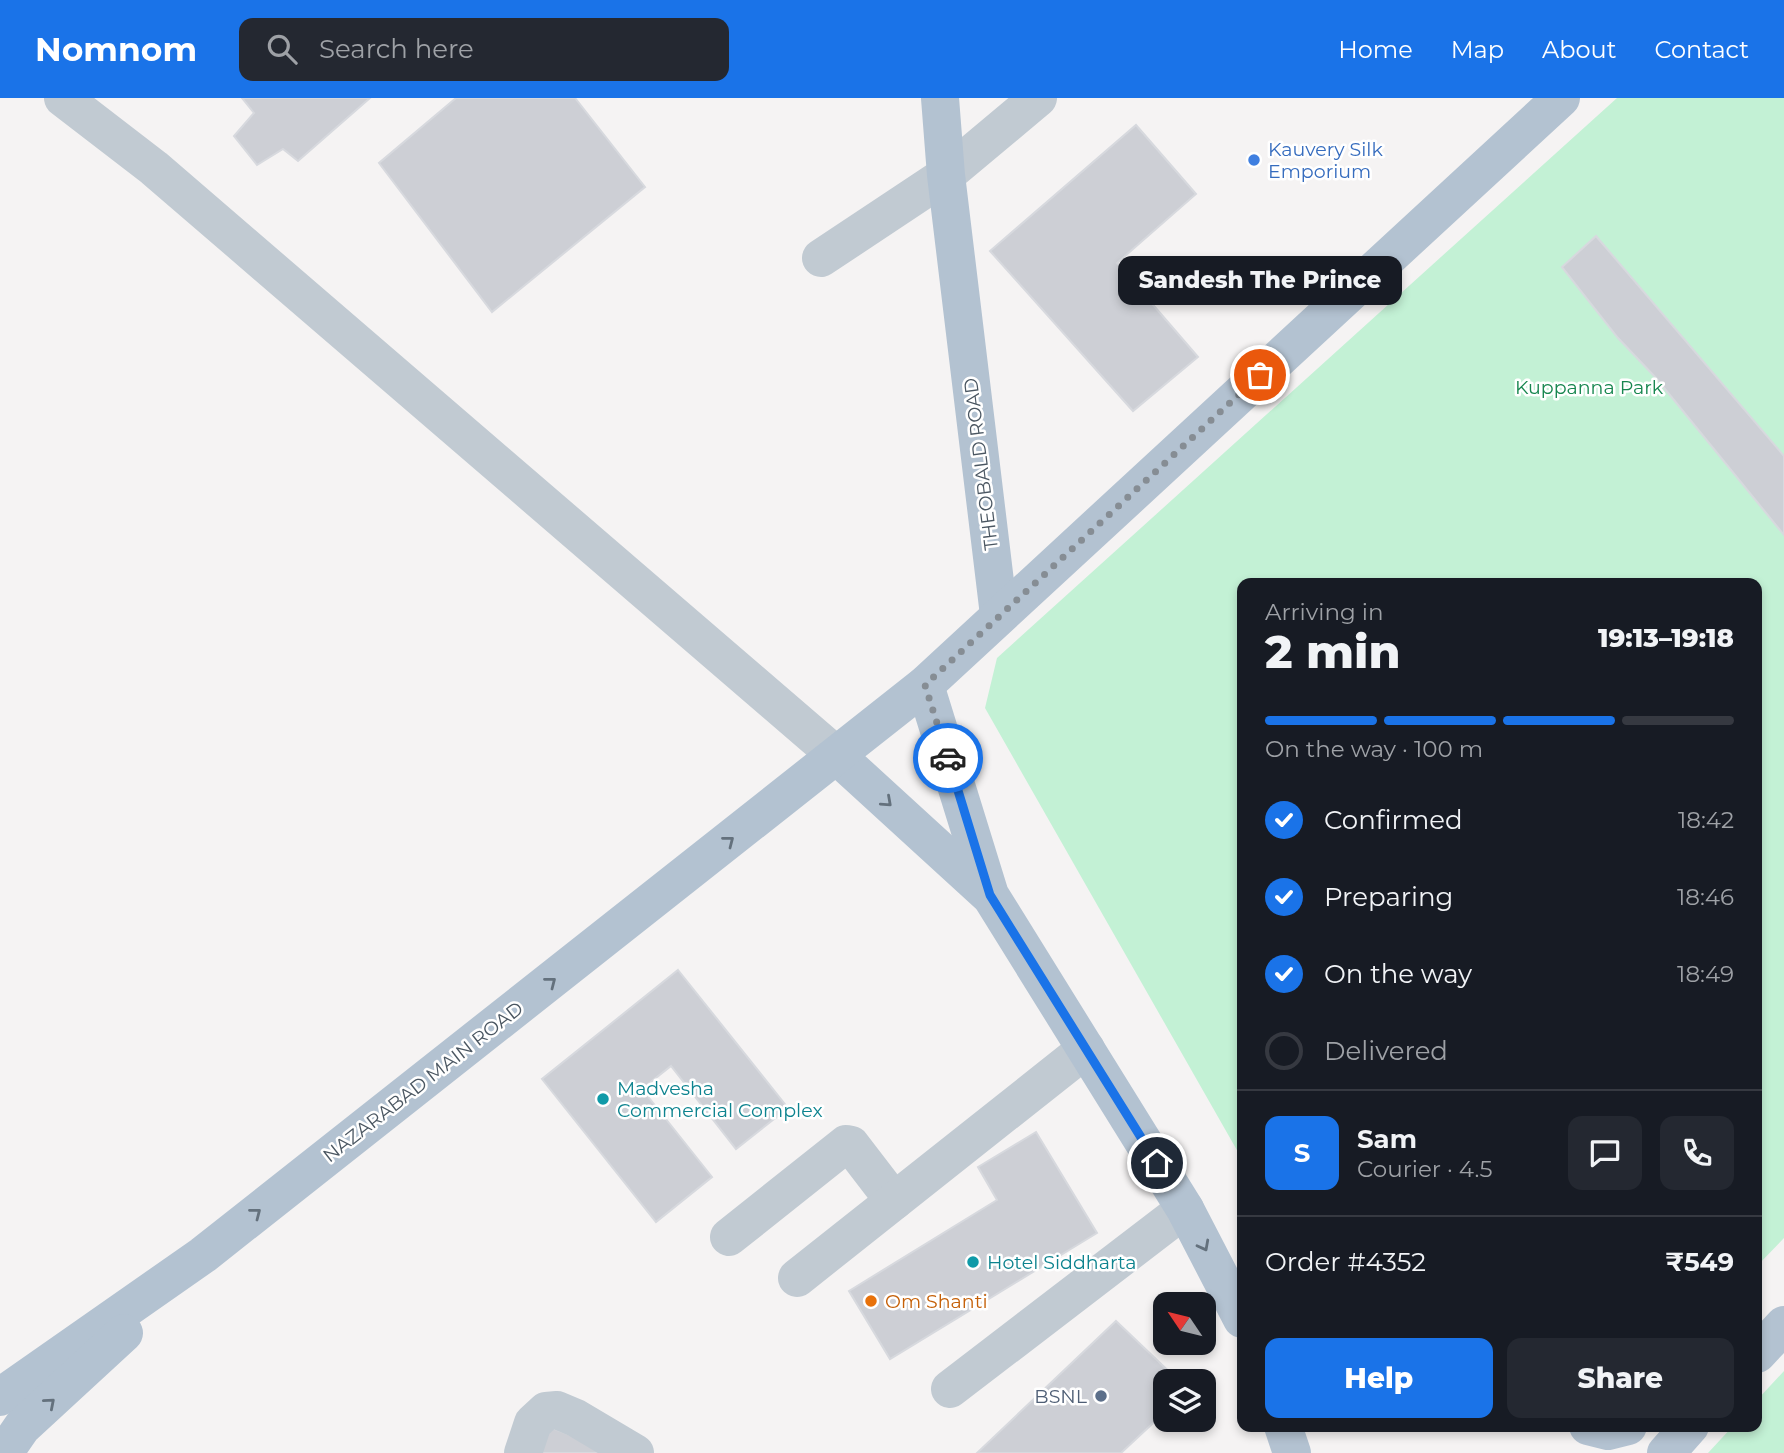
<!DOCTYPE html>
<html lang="en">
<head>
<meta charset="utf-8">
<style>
	:root { --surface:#171b24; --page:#242831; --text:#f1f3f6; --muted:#9ea1a6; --line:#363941; --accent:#1a73e8 }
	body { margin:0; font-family:Montserrat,sans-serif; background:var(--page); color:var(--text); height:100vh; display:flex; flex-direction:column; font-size:26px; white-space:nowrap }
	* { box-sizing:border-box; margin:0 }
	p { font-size:23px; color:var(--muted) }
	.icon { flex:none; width:38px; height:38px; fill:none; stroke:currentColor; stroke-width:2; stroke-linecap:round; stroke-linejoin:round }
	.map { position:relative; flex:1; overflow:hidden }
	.details { position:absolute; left:1237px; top:480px; width:525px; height:854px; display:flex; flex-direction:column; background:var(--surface); border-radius:14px; box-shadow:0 4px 10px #0003 }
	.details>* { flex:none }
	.needle { width:46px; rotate:305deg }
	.buttons { position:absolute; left:1153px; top:1194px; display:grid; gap:14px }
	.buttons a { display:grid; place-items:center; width:63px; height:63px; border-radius:14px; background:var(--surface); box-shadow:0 4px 10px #0003; font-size:35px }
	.pin { position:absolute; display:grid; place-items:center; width:60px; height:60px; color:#fff; margin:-30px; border:4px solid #fff; border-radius:50%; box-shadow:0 2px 7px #0007 }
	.courier { position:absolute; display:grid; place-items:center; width:70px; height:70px; margin:-35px; border:5px solid #1a73e8; border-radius:50%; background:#fff; color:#222; box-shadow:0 2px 9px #0007 }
	.bubble { position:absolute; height:49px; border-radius:14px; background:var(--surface); box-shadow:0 4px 10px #0003; font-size:23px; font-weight:800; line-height:49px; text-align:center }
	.summary em { font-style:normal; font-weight:800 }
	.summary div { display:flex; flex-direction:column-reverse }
	.summary { display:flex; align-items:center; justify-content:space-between; height:119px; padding:0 28px }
	h1 { font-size:46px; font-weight:800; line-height:52px }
	.bar { display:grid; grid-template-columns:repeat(4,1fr); gap:10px 7px; align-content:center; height:84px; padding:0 28px }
	.bar i { height:9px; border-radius:5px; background:var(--line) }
	.bar .on { background:var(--accent) }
	.bar p { grid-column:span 4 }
	.line { display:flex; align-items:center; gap:18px; padding:0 28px; border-top:2px solid var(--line) }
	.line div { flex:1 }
	.round { display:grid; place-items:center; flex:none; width:74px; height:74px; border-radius:14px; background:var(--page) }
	ol { padding:0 28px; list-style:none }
	li { display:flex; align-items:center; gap:21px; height:77px }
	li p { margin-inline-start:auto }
	li .icon { padding:7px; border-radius:50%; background:var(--accent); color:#fff; stroke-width:4 }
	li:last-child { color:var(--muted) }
	li i { width:38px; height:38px; border:4px solid var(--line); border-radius:50% }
	.button { display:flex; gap:14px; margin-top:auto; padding:14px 28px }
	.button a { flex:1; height:80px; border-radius:14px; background:var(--accent); color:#fff; font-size:28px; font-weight:800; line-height:80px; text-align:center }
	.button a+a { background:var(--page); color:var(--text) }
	header { display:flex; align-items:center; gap:42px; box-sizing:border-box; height:98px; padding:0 35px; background:var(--accent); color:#fff }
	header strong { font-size:33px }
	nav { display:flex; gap:38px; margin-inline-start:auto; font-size:24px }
	.search { width:490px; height:63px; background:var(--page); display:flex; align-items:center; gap:18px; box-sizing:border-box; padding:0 24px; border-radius:14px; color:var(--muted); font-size:26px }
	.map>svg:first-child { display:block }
	.green { fill:#c3f1d5 }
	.building { fill:#cdcfd5; stroke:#d7d9de; stroke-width:2 }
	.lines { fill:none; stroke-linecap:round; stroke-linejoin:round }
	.minor { stroke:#c1cad2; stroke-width:38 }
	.major { stroke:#b3c2d1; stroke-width:38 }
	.oneway { stroke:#64717d }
	.done { stroke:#868d94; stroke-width:7; stroke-dasharray:0 12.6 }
	.route { stroke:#1a73e8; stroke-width:9 }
	.shop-dot { fill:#3f7fe0; stroke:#fff; stroke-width:2.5 }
	.culture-dot { fill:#0f9aa8; stroke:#fff; stroke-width:2.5 }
	.food-dot { fill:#e8710a; stroke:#fff; stroke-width:2.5 }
	.service-dot { fill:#5c6f8a; stroke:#fff; stroke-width:2.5 }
	.labels { text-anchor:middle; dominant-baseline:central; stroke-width:5; stroke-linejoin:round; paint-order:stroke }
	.shop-label { font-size:19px; fill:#366cbe; stroke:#fff; text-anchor:start }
	.park-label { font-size:19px; fill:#17864f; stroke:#fff }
	.street-label { font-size:19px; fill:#4a5661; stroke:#fff }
	.culture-label { font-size:19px; fill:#0d838f; stroke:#fff; text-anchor:start }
	.food-label { font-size:19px; fill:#c56008; stroke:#fff; text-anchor:start }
	.service-label { font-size:19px; fill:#4e5e75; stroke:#fff; text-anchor:end }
</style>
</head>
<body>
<header>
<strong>Nomnom</strong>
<div class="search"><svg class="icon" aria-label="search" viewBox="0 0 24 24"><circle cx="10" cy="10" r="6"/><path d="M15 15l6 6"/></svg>Search here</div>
<nav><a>Home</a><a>Map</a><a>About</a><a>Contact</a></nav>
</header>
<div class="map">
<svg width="1784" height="1355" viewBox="0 0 1784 1355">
	<rect width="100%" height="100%" fill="#f5f3f3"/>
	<!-- green -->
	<g class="green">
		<polygon points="1617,0 1784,0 1784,1140 1757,1168 1757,485 1242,485 1242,1061 985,610 997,560"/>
		<polygon points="1784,1273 1784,1355 1708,1355 1733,1328 1757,1328 1757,1302"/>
	</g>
	<!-- building -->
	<g class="building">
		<polygon points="242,0 370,0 298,63 283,51 257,67 234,38 254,15"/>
		<polygon points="456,0 575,0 645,89 492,214 379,65"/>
		<polygon points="1136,27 1196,96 1117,165 1198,259 1133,313 990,153"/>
		<polygon points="1596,138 1784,358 1784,437 1656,280 1618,240 1562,169"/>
		<polygon points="678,872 788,1010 736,1051 671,968 642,991 712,1079 656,1124 542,981"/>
		<polygon points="1036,1034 1097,1135 890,1261 849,1193 997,1102 978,1069"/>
		<polygon points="1116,1223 1179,1283 1166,1283 1166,1313 1121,1355 977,1355"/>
		<polygon points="539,1325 618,1355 532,1355"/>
	</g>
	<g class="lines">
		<!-- minor -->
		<g class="minor">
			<polyline points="63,0 154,70 837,658"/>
			<polyline points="821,160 946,77 1038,0"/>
			<polyline points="729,1139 846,1046 851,1047 894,1103"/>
			<polyline points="797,1180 1086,951"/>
			<polyline points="950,1291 1185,1111"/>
			<polyline points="523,1355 533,1325 546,1313 557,1312 576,1320 635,1355"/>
		</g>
		<!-- major -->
		<g class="major">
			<polyline points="940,0 946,77 999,517"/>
			<polyline points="925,587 990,797 1185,1111 1242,1221"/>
			<polyline points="837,658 988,796"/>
			<polyline points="1757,1256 1784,1227"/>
			<polyline points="0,1299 203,1157 925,587 1561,0"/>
			<polyline points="1283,1328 1292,1355"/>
			<polyline points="1588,1328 1608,1333 1628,1328"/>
			<polyline points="4,1355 22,1329 124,1235"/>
			<polyline points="1666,1355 1690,1328"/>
		</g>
	</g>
	<!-- one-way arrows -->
	<defs><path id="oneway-chevron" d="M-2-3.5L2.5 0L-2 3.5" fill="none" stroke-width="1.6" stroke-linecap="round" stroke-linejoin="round" transform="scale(1.75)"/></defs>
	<g class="oneway">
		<use href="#oneway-chevron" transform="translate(887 704) rotate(42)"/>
		<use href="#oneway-chevron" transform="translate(729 743) rotate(-38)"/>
		<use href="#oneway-chevron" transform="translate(551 884) rotate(-38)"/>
		<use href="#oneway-chevron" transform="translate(256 1115) rotate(-38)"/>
		<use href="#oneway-chevron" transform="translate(1204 1148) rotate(62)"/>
		<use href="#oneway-chevron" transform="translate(50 1305) rotate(-41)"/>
	</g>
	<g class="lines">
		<!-- done -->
		<polyline class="done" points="948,660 925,587 1260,277"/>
		<!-- route -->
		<polyline class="route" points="948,660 990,797 1157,1065"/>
	</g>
	<!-- markers -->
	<circle class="shop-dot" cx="1254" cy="62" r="7"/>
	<g class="culture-dot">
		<circle cx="603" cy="1001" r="7"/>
		<circle cx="973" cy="1164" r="7"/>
	</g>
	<circle class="food-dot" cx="871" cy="1203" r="7"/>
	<circle class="service-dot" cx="1101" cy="1298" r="7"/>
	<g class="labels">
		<!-- shop labels -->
		<g class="shop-label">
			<text x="1268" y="51">Kauvery Silk<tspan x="1268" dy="22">Emporium</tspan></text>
		</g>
		<!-- park labels -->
		<g class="park-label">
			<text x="1589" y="289">Kuppanna Park</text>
		</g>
		<!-- street labels -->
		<g class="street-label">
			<text transform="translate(981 366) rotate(-97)">THEOBALD ROAD</text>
			<text transform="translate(423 984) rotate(-38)">NAZARABAD MAIN ROAD</text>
		</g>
		<!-- culture labels -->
		<g class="culture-label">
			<text x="617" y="990">Madvesha<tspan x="617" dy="22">Commercial Complex</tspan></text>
			<text x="987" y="1164">Hotel Siddharta</text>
		</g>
		<!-- food labels -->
		<g class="food-label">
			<text x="885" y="1203">Om Shanti</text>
		</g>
		<!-- service labels -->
		<g class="service-label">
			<text x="1087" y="1298">BSNL</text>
		</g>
	</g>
</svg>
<div class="buttons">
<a><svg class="needle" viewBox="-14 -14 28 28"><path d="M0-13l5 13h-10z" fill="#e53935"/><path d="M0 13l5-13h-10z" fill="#9ea1a6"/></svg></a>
<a><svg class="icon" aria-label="layers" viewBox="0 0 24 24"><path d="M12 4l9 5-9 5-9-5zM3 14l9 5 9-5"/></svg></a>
</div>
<div class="pin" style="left:1260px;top:277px;background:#ea580c"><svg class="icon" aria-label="bag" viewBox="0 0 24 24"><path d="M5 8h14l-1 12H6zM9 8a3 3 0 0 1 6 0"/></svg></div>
<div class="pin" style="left:1157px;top:1065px;background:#1f2937"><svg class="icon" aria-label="home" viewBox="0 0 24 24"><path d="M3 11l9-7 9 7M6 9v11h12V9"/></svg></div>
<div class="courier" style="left:948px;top:660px"><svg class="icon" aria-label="car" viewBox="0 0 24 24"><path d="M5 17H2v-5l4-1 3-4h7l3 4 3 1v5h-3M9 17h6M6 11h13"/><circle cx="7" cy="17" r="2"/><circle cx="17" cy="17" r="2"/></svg></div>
<div class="bubble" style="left:1118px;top:158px;width:284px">Sandesh The Prince</div>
<section class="details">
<div class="summary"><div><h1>2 min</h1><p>Arriving in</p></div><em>19:13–19:18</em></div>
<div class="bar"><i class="on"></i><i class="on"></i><i class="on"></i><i></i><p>On the way · 100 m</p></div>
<ol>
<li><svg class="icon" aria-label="check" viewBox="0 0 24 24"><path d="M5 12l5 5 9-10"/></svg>Confirmed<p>18:42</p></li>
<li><svg class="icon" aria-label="check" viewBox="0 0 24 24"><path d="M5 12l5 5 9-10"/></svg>Preparing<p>18:46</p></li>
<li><svg class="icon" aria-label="check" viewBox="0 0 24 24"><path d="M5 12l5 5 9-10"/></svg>On the way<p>18:49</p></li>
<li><i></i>Delivered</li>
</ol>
<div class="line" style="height:126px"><b class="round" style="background:var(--accent);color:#fff">S</b><div><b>Sam</b><p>Courier · 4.5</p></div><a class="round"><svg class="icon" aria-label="chat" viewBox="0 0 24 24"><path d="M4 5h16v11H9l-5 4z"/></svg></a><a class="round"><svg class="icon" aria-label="phone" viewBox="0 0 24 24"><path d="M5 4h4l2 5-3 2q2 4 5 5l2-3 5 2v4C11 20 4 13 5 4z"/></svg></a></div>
<div class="line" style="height:91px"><div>Order #4352</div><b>₹549</b></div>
<div class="button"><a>Help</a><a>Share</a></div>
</section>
</div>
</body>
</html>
